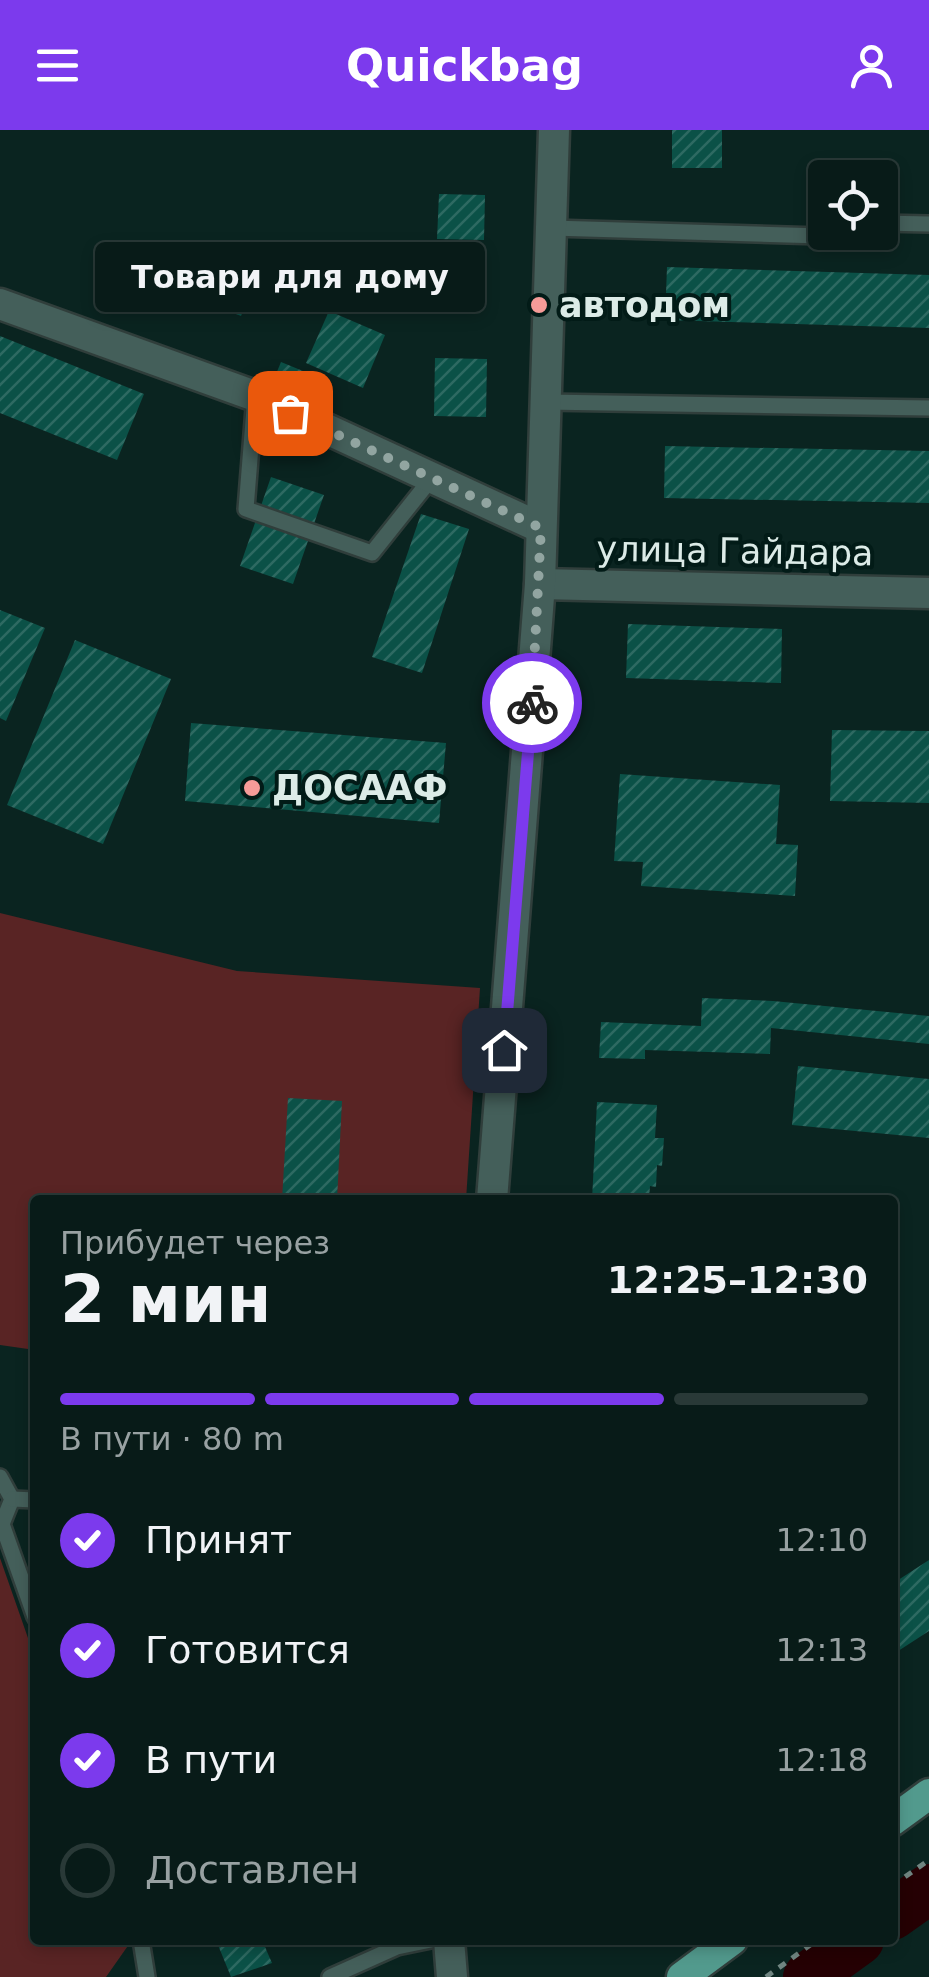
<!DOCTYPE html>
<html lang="ru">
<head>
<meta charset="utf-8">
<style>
	:root { --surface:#081b18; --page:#162825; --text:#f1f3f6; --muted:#98a1a2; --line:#293937; --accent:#7c3aed }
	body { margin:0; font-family:"DejaVu Sans",sans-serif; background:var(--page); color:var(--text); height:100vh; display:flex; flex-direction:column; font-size:38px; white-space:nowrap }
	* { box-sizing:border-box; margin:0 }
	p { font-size:32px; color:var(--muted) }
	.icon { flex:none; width:55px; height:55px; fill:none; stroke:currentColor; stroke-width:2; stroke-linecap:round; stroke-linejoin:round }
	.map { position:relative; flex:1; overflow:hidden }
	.drawer { position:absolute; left:30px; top:1065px; width:868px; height:750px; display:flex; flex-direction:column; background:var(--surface); border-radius:10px; box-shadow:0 5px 15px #0003,0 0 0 2px var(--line) }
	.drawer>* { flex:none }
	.tools { position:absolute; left:808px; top:30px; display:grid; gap:20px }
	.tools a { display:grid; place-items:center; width:90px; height:90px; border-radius:10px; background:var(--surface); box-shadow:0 5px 15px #0003,0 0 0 2px var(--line); font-size:50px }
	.pin { position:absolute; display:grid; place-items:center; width:85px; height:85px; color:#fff; margin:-42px; border-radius:20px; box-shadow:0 5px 15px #0006 }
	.courier { position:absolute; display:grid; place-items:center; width:100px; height:100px; margin:-50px; border:8px solid #7c3aed; border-radius:50%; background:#fff; color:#222; box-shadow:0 2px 12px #0007 }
	.bubble { position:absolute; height:70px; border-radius:10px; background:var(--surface); box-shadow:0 5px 15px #0003,0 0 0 2px var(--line); font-size:32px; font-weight:700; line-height:70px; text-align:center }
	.head em { font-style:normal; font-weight:700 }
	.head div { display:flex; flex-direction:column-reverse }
	.head { display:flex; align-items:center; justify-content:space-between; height:170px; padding:0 30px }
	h1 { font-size:65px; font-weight:700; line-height:75px }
	.bar { display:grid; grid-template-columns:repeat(4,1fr); gap:15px 10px; align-content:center; height:120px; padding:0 30px }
	.bar i { height:12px; border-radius:8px; background:var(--line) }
	.bar .selected { background:var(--accent) }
	.bar p { grid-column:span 4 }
	ol { padding:0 30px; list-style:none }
	li { display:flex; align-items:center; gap:30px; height:110px }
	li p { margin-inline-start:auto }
	li .icon { padding:10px; border-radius:50%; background:var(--accent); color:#fff; stroke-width:4 }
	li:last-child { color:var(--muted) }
	li i { width:55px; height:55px; border:5px solid var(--line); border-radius:50% }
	header { display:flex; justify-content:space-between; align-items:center; height:130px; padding:0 30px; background:var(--accent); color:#fff; font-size:45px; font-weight:700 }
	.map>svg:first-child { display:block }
	.pitch { fill:#592424 }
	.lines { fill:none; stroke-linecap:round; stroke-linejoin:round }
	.river { stroke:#250003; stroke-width:50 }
	.building { fill:url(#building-hatch) }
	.lane-casing { stroke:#303e3b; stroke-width:20 }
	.street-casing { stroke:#303e3b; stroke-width:35 }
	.secondary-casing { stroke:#303e3b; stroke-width:35 }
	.primary-casing { stroke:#303e3b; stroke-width:35 }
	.path { stroke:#708581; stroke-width:5; stroke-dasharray:8 8; stroke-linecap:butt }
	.lane { stroke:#445f5a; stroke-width:15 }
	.street { stroke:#445f5a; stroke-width:30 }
	.secondary { stroke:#445f5a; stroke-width:30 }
	.primary { stroke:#529a8d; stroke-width:30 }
	.done { stroke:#92a5a1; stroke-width:10; stroke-dasharray:0 18 }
	.route { stroke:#7c3aed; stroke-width:12 }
	.poi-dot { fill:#f59b98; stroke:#021b17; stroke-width:4 }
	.labels { text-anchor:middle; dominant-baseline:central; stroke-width:8; stroke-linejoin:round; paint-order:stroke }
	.poi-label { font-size:35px; font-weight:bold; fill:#dcebe7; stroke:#021b17; text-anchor:start }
	.street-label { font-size:35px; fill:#dcebe7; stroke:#021b17 }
</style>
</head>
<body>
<header><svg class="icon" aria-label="menu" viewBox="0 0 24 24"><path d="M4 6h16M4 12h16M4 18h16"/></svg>Quickbag<svg class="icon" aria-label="person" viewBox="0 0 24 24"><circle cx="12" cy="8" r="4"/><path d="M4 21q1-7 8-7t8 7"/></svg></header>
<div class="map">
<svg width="929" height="1847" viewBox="0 0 929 1847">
	<defs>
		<pattern id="building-hatch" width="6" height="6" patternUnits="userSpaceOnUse" patternTransform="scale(2.5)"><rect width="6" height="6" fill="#0b5147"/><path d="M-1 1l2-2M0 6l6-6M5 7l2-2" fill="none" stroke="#2e6a62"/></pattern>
	</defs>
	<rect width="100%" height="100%" fill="#0a2420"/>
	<!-- pitch -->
	<g class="pitch">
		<polygon points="0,783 237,841 480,858 466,1070 35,1070 35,1220 0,1215"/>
		<polygon points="0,1428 35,1528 35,1810 132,1810 106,1847 0,1847"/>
	</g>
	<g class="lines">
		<!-- river -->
		<g class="river">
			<polyline points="892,1785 929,1759"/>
			<polyline points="808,1847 859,1810"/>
		</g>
	</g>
	<!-- building -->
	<g class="building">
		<rect x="672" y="0" width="50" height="38"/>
		<polygon points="439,64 485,65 484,110 437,109"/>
		<polygon points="213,128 257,146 241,186 197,168"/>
		<polygon points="667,137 929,145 929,198 665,190"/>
		<polygon points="329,181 385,205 363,258 306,233"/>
		<polygon points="0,206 144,264 117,330 0,283"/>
		<polygon points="435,228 487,229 486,287 434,286"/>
		<polygon points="281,232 320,248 312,264 274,249"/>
		<polygon points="665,316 929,321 929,373 664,368"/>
		<polygon points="271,347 324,365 293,454 240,436"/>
		<polygon points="421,384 469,399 422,543 372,527"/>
		<polygon points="0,480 45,498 6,591 0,588"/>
		<polygon points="628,494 782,499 781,553 626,548"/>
		<polygon points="75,510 171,549 103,714 7,675"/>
		<polygon points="191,593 446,613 439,693 185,671"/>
		<polygon points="832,600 929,601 929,673 830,671"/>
		<polygon points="620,644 780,655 776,714 798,715 795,766 641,756 643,732 614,731"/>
		<polygon points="702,868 773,871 929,886 929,914 771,898 770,924 645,920 645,929 599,928 601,892 701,896"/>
		<polygon points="798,936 929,949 929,1008 792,995"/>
		<polygon points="288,968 342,971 337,1070 282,1070"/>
		<polygon points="597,972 657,975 655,1008 664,1008 662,1036 657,1035 656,1057 650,1056 649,1070 592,1070"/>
		<polygon points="929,1430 929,1501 892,1525 892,1454"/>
		<polygon points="216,1810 262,1810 272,1833 231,1847"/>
	</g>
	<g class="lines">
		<!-- lane casing -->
		<g class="lane-casing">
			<g id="lane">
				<polyline points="880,93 929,94"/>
				<polyline points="552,98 821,106"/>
				<polyline points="255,266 246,379 372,423 431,349"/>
				<polyline points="545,272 929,278"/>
				<polyline points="0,1347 12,1369 2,1394 35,1487"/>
				<polyline points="12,1369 35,1370"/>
				<polyline points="141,1810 147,1847"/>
				<polyline points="330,1847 397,1817 431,1810"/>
			</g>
		</g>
		<!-- street casing -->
		<g class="street-casing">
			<polyline id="street" points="0,174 255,266 541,398"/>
		</g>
		<!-- secondary casing -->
		<g class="secondary-casing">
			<g id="secondary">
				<polyline points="540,454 929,463"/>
				<polyline points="492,1070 540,454 554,0"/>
				<polyline points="449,1810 452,1847"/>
			</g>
		</g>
		<!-- primary casing -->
		<g class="primary-casing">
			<g id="primary">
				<polyline points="892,1691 929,1664"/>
				<polyline points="682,1847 732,1810"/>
			</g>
		</g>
		<!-- path -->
		<g class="path">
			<polyline points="892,1756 929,1730"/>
			<polyline points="766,1847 817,1810"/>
		</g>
		<!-- lane -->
		<use href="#lane" class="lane"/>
		<!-- street -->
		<use href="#street" class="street"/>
		<!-- secondary -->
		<use href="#secondary" class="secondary"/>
		<!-- primary -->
		<use href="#primary" class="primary"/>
	</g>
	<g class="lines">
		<!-- done -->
		<polyline class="done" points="290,283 541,398 532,573"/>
		<!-- route -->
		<polyline class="route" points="504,920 532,573"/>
	</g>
	<!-- markers -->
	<g class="poi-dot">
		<circle cx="539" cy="175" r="10"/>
		<circle cx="252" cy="658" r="10"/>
	</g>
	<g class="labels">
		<!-- poi labels -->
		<g class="poi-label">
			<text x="559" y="175">автодом</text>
			<text x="272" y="658">ДОСААФ</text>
		</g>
		<!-- street labels -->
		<g class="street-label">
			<text transform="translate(735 421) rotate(1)">улица Гайдара</text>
		</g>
	</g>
</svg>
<div class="tools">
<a><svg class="icon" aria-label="locate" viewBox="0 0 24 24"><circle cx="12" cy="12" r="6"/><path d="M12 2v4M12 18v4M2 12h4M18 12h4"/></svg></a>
</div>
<div class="pin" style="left:290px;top:283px;background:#ea580c"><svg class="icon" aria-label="bag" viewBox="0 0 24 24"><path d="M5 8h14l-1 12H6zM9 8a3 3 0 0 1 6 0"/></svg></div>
<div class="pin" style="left:504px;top:920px;background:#1f2937"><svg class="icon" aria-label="home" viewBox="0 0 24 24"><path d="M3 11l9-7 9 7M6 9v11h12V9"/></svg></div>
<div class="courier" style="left:532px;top:573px"><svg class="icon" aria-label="bike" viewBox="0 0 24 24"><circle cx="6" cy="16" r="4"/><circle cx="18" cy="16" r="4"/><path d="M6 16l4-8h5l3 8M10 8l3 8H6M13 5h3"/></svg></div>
<div class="bubble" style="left:95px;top:112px;width:390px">Товари для дому</div>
<section class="drawer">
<div class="head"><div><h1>2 мин</h1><p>Прибудет через</p></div><em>12:25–12:30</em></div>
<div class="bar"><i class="selected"></i><i class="selected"></i><i class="selected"></i><i></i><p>В пути · 80 m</p></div>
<ol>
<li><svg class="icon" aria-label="check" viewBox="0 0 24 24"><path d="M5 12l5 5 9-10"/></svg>Принят<p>12:10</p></li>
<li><svg class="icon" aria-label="check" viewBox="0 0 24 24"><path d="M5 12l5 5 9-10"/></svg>Готовится<p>12:13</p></li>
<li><svg class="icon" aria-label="check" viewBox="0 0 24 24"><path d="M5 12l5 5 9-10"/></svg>В пути<p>12:18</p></li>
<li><i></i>Доставлен</li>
</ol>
</section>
</div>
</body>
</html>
